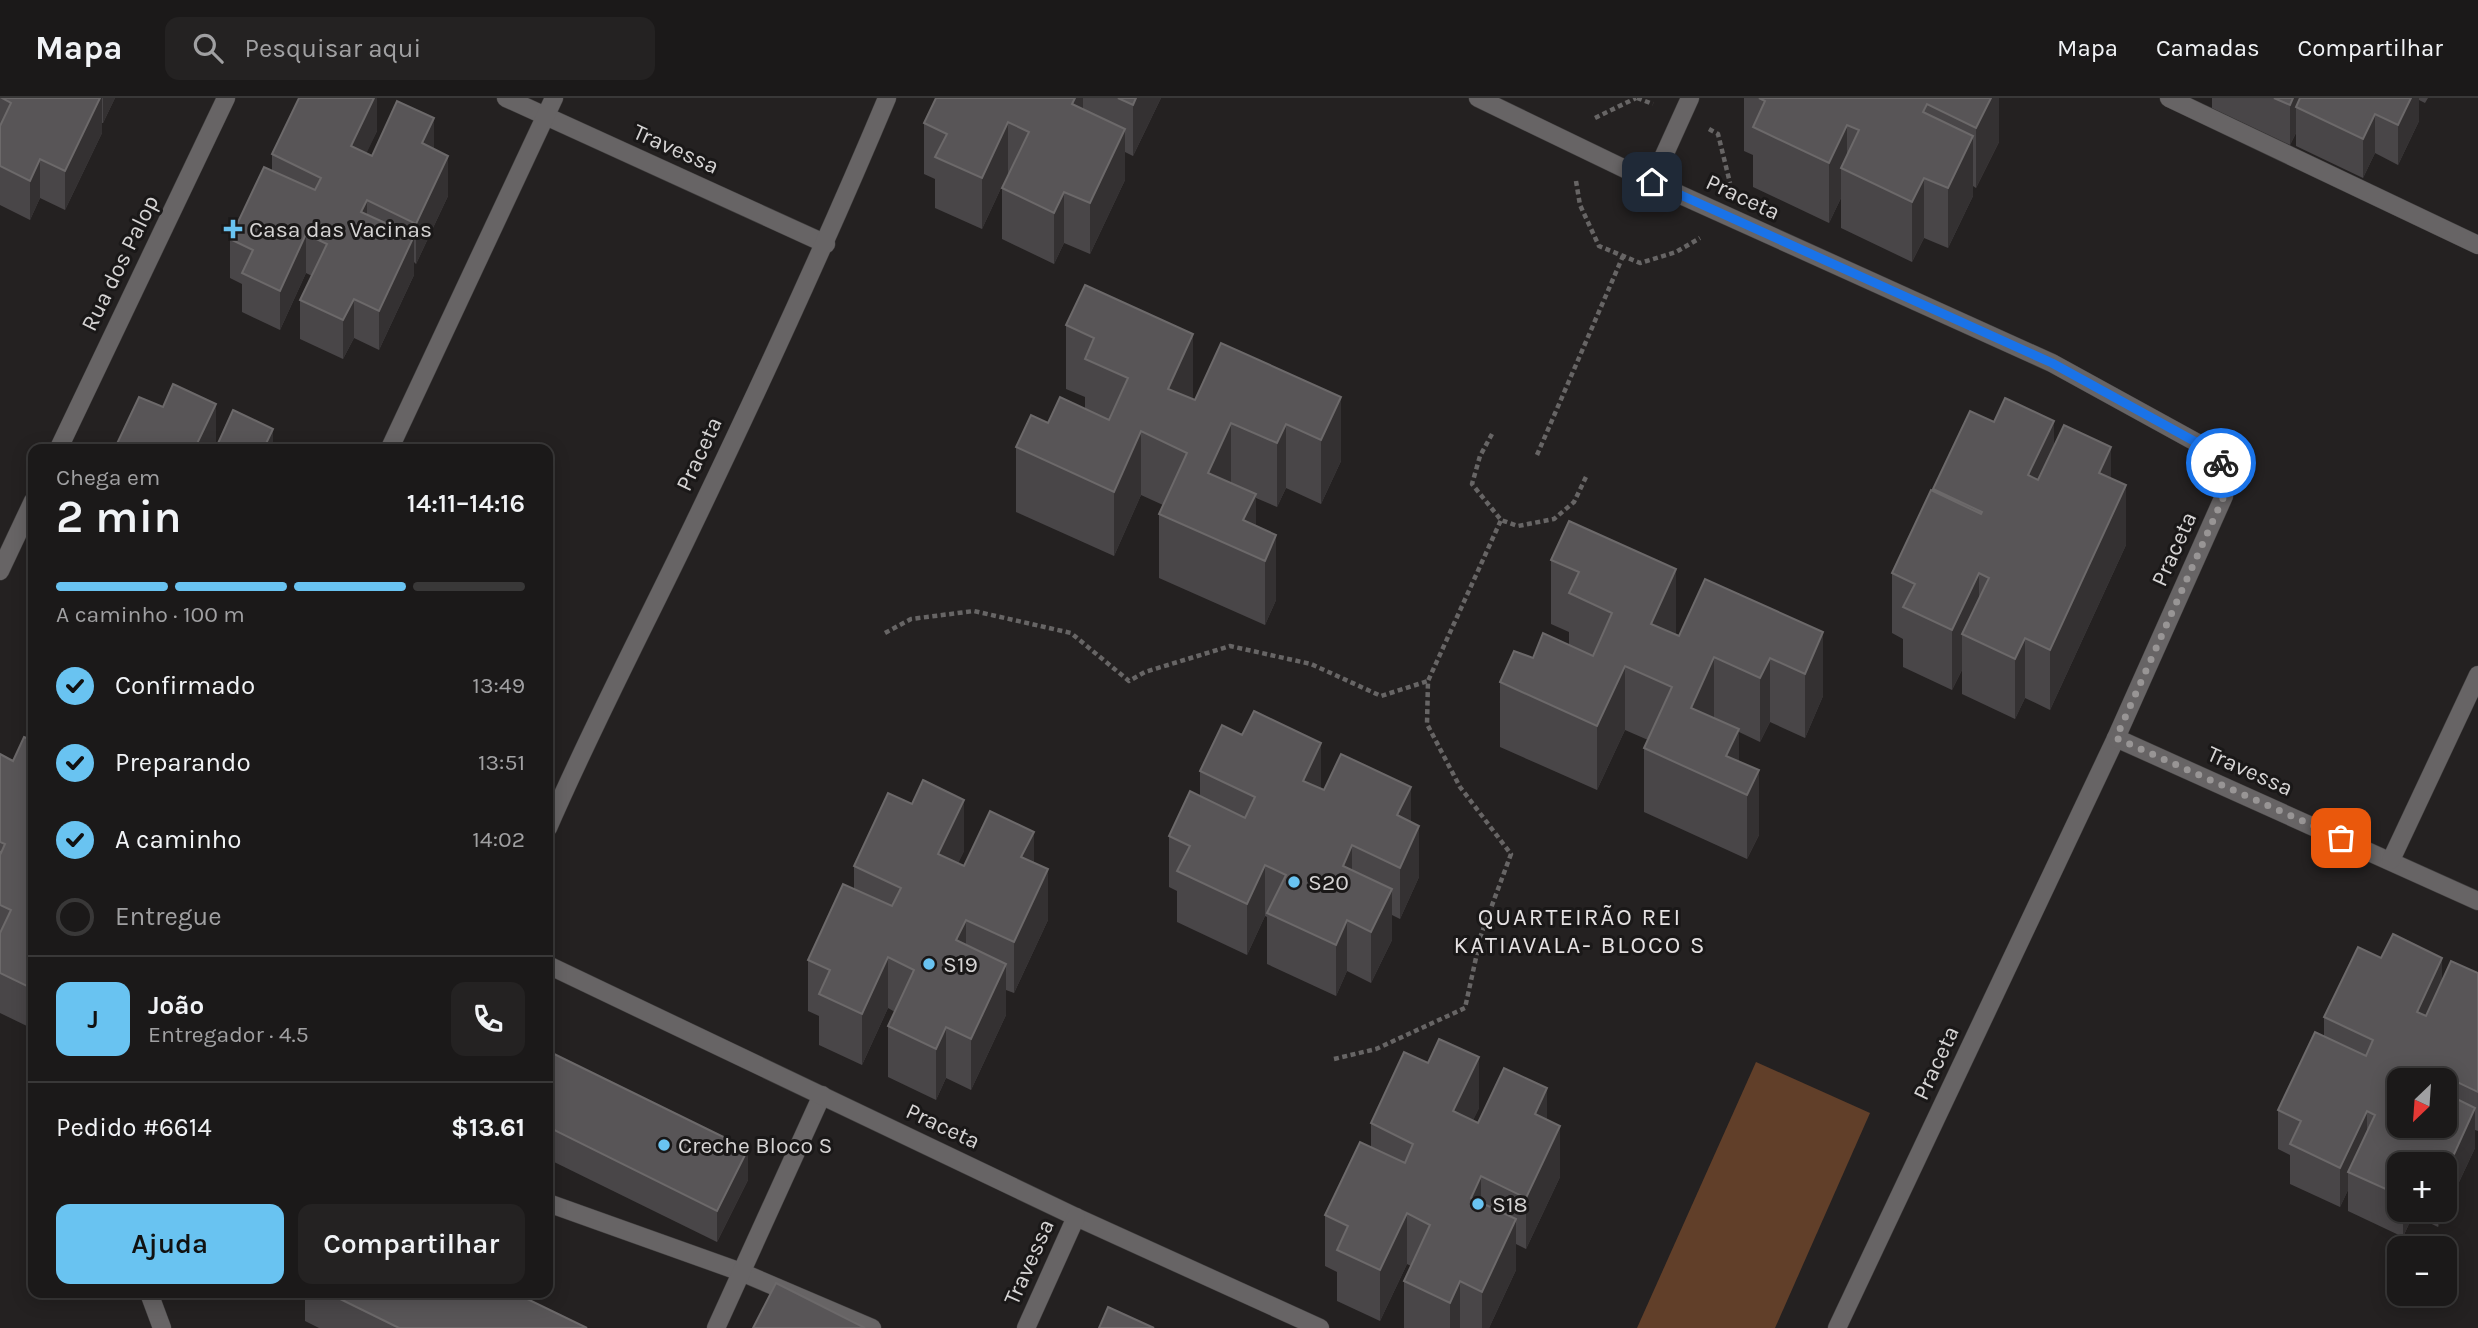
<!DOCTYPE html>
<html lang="pt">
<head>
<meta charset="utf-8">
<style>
	:root { --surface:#1b1919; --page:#242222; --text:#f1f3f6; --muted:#a0a0a2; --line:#393838; --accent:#69c3f1 }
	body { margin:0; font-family:Karla,sans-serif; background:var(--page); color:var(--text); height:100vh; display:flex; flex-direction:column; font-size:26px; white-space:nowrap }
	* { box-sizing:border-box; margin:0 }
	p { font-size:23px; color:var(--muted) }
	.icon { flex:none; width:38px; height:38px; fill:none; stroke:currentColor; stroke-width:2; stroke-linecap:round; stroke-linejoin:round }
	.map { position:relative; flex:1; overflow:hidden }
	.drawer { position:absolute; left:28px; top:346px; width:525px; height:854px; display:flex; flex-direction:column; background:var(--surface); border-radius:14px; box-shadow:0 4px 18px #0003,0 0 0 2px var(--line) }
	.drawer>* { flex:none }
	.needle { width:46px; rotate:205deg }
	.buttons { position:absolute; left:2387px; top:970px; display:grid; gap:14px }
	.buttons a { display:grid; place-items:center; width:70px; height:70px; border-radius:14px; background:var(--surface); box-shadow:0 4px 18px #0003,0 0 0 2px var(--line); font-size:35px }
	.pin { position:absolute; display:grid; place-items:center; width:60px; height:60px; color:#fff; margin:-30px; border-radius:14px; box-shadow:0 4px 10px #0006 }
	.courier { position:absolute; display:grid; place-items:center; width:70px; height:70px; margin:-35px; border:5px solid #1a73e8; border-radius:50%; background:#fff; color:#222; box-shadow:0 2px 9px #0007 }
	.summary em { font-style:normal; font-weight:600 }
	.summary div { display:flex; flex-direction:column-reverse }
	.summary { display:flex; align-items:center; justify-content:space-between; height:119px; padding:0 28px }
	h1 { font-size:46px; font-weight:600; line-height:52px }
	.bar { display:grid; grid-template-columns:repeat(4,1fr); gap:10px 7px; align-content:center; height:84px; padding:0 28px }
	.bar i { height:9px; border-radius:5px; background:var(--line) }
	.bar .selected { background:var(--accent) }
	.bar p { grid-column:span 4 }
	.line { display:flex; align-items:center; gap:18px; padding:0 28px; border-top:2px solid var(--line) }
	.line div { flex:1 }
	.round { display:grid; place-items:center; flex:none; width:74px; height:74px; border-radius:14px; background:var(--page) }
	ol { padding:0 28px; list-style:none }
	li { display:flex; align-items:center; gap:21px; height:77px }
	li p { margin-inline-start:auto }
	li .icon { padding:7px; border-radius:50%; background:var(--accent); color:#111; stroke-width:4 }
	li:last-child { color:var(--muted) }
	li i { width:38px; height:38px; border:4px solid var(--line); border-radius:50% }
	.cta { display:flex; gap:14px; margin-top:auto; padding:14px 28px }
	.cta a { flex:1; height:80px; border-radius:14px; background:var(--accent); color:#111; font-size:28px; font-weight:600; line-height:80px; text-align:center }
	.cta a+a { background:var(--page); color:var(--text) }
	header { display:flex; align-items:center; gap:42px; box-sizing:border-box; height:98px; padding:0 35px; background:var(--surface); border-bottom:2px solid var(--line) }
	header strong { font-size:33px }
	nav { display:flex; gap:38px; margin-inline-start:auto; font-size:24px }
	.search { width:490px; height:63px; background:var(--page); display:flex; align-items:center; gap:18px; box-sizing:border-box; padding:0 24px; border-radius:14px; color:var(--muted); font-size:26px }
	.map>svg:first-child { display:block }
	.pitch { fill:#613f29 }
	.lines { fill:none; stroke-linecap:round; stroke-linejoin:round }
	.lane-casing { stroke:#413f3f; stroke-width:19 }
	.street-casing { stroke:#413f3f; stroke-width:19 }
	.path { stroke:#676565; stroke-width:4.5; stroke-dasharray:5 3.5; stroke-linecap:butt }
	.lane { stroke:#676465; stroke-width:18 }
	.street { stroke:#676465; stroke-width:18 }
	.wall { fill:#494648; fill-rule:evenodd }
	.shaded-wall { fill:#343132 }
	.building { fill:#585557; stroke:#6c696a; stroke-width:2 }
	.done { stroke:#989595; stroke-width:7; stroke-dasharray:0 12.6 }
	.route { stroke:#1a73e8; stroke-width:9 }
	.poi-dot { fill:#69c3f1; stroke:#1a1818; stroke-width:2.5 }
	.labels { text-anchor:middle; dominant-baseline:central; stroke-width:6; stroke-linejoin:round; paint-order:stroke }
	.street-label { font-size:23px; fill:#d6d4d4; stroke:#1a1818 }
	.poi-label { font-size:23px; fill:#d6d4d4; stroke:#1a1818; text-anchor:start }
	.neighbourhood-label { font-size:24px; letter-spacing:2px; fill:#e5e1e2; stroke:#1a1818 }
</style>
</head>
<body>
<header>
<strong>Mapa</strong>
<div class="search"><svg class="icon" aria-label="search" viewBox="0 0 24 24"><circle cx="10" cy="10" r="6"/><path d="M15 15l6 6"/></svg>Pesquisar aqui</div>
<nav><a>Mapa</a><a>Camadas</a><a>Compartilhar</a></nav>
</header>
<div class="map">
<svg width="2478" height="1230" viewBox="0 0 2478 1230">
	<rect width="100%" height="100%" fill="#242121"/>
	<!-- pitch -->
	<polygon class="pitch" points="1756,964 1870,1015 1775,1230 1637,1230"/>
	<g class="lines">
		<!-- lane casing -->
		<g class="lane-casing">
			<g id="lane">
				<polyline points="548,1105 741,1174 872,1230"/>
				<polyline points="716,1230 822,997"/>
			</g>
		</g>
		<!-- street casing -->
		<g class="street-casing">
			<g id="street">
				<polyline points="506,0 826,146"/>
				<path d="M1478,0L1652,84L2052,265L2203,348C2223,366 2229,371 2224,398L2116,640L1837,1230"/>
				<polyline points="2169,0 2478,147"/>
				<polyline points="1652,84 1690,0"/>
				<polyline points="58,352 226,0"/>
				<polyline points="389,352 554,0"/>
				<polyline points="0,473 33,403"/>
				<polyline points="2116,640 2478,803"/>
				<path d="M548,730C590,633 639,539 685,444C756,297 824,150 887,0"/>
				<polyline points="2391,762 2478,577"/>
				<polyline points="548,867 1076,1119 1320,1230"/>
				<polyline points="149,1195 162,1230"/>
				<polyline points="1026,1230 1076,1119"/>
			</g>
		</g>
		<!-- path -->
		<g class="path">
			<polyline points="1637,0 1653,6"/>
			<polyline points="1595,20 1636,0"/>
			<polyline points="1709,31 1718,36 1730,85"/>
			<polyline points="1576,83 1580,107 1599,148 1640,165 1676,154 1700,140"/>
			<polyline points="1492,336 1480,358 1472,386 1501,422 1518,428 1554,421 1574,404 1586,379"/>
			<polyline points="1537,357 1623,158"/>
			<polyline points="885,535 911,521 974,513 1071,535 1129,583 1145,574 1230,548 1311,566 1381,598 1428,583"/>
			<polyline points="1334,961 1376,951 1465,910 1481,837 1511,756 1460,689 1427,626 1428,583 1501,422"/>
		</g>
		<!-- lane -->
		<use href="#lane" class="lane"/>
		<!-- street -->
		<use href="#street" class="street"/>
	</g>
	<!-- wall -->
	<g class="wall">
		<polygon points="0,0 115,0 103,25 102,25 102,35 65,112 40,100 30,122 0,107"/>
		<polygon points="377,0 377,33 366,55 372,58 434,51 448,98 416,166 414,164 414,177 379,252 354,240 343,261 300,241 300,202 312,178 306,175 280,232 242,214 242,186 230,180 230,141 272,72 272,56"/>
		<polygon points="936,0 1161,0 1133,58 1125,54 1125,82 1090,156 1064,145 1054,166 1002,141 1002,90 1009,75 1008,75 982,131 935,110 935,81 924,76 924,25"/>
		<polygon points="1744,0 1999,0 1999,44 1976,90 1973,88 1973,98 1948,150 1924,140 1912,164 1841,130 1841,100 1829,125 1753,89 1753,57 1744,53"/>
		<polygon points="2212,0 2428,0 2425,5 2419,2 2419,23 2398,67 2375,55 2363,80 2296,48 2296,35 2290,47 2212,10"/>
		<polygon points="1085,187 1193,300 1193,301 1195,302 1341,299 1341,363 1321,406 1286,390 1277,409 1256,400 1256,428 1276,502 1265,527 1159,480 1159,416 1163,407 1141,397 1114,458 1016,414 1016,349 1048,325 1085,310 1085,299 1066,291 1066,227"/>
		<polygon points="1994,324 2054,349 2111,380 2126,447 2050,612 2025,600 2015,621 1962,596 1962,572 1952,592 1903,569 1903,541 1892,535 1892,475 1933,393 1933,391"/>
		<polygon points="1569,423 1676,535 1675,537 1679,538 1823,534 1823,598 1805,640 1770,624 1760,644 1739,634 1739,663 1759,737 1747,761 1644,714 1644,650 1648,642 1625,632 1597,692 1500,649 1500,584 1533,560 1569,547 1569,534 1551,526 1551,462"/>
		<polygon points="33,643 33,924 31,930 0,915 0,656 13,663"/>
		<polygon points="1200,673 1321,691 1411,724 1419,779 1400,821 1392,817 1392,842 1371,885 1347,873 1336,898 1267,866 1267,819 1265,818 1247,857 1177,824 1177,793 1169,789 1169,738 1200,698"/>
		<polygon points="964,753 958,765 964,768 1034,765 1048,822 1014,895 1006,892 1006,917 971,992 946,980 936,1002 888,979 888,928 895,914 888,910 862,967 819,947 819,918 808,913 808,862 854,791 854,768"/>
		<path d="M2381,860L2442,882L2478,875V1033L2475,1032V1050L2438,1129L2413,1117L2403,1139L2348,1113V1092L2340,1109L2290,1086V1057L2278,1051V1012L2324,938V919ZM2399,982H2445V1027ZM2399,1066H2445V1111H2399Z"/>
		<polygon points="548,953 748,1082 717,1144 548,1061"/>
		<polygon points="1479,1010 1473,1022 1478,1025 1547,1022 1560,1079 1526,1151 1516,1146 1516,1172 1489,1230 1404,1230 1404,1183 1411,1168 1407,1166 1380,1223 1337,1203 1337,1174 1325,1168 1325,1117 1371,1049 1371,1025"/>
		<polygon points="305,1195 515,1195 587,1230 319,1230 305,1223"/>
	</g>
	<!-- shaded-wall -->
	<g class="shaded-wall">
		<polygon points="100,0 102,0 102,35 65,112 65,73"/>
		<polygon points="103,0 115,0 103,25"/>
		<polygon points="374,0 377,0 377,33 351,88 351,48"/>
		<polygon points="1075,0 1083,0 1083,35 1072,6"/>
		<polygon points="1136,0 1161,0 1133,58 1133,7"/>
		<polygon points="1991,0 1999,0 1999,44 1976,90 1976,30"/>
		<polygon points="2293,0 2309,0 2296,9 2296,35 2290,47 2290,7"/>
		<polygon points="2411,0 2419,0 2419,23 2398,67 2398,27"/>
		<polygon points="2375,16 2375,55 2363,80 2363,41"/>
		<polygon points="434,20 434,59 422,45"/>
		<polygon points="1008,24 1008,75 982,131 982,80"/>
		<polygon points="1847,27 1847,73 1841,70 1841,100 1829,125 1829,65"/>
		<polygon points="1125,31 1125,82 1090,156 1090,105"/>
		<polygon points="1973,38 1973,98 1948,150 1948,90"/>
		<polygon points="448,58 448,98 416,166 416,126"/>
		<polygon points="40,61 40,100 30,122 30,83"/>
		<polygon points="1924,80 1924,140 1912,164 1912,104"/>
		<polygon points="1064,94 1064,145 1054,166 1054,115"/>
		<polygon points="367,102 367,142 361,114"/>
		<polygon points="306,136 306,175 280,232 280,193"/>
		<polygon points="414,138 414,177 379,252 379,213"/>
		<polygon points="354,201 354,240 343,261 343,222"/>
		<polygon points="1193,236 1193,300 1172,347 1168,291"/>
		<polygon points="1341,299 1341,363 1321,406 1321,342"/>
		<polygon points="216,306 216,345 213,352 194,352"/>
		<polygon points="2054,323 2054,383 2028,437 2028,377"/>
		<polygon points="1231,325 1231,389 1208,439 1208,375"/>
		<polygon points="1286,326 1286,390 1277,409 1277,345"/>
		<polygon points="273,331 273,352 263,352"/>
		<polygon points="1141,333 1141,397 1114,458 1114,394"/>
		<polygon points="2111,349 2111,409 2099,375"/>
		<polygon points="2126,387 2126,447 2050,612 2050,552"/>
		<polygon points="1256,396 1256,459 1243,422"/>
		<polygon points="1276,437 1276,502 1265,527 1265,463"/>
		<polygon points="1676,471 1676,535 1655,581 1651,526"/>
		<polygon points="1979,475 1979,535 1962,536 1962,572 1952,592 1952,532"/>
		<polygon points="1823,534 1823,598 1805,640 1805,576"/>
		<polygon points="2025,540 2025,600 2015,621 2015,561"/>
		<polygon points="1714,559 1714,623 1691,610"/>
		<polygon points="1770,560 1770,624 1760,644 1760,580"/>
		<polygon points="1625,568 1625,632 1597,692 1597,628"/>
		<polygon points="1739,631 1739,693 1726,658"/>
		<polygon points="1321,645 1321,696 1303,683"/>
		<polygon points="1759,672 1759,737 1747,761 1747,697"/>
		<polygon points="1411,689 1411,740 1397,717"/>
		<polygon points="964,702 964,753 938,807 938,756"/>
		<polygon points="1419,728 1419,779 1400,821 1400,770"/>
		<polygon points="1034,734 1034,785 1021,759"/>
		<polygon points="1352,747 1352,798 1343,768"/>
		<polygon points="1265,767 1265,818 1247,857 1247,806"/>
		<polygon points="1048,771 1048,822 1014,895 1014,844"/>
		<polygon points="1392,791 1392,842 1371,885 1371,834"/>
		<polygon points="966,822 966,873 956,842"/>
		<polygon points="1347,822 1347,873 1336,898 1336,847"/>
		<polygon points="888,859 888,910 862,967 862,916"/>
		<polygon points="2442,860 2442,899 2417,953 2417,914"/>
		<polygon points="1006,866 1006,917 971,992 971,941"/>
		<polygon points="33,885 33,924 31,930 31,890"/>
		<polygon points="946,929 946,980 936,1002 936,951"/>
		<polygon points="1479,959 1479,1010 1453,1064 1453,1013"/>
		<polygon points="2430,971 2430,982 2425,982"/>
		<polygon points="1547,990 1547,1041 1535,1016"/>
		<polygon points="2475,1010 2475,1050 2438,1129 2438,1111 2445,1111 2445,1076"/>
		<polygon points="2367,1013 2367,1052 2348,1074 2348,1092 2340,1109 2340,1070"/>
		<polygon points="1560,1028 1560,1079 1526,1151 1526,1100"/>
		<polygon points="748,1051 748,1082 717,1144 717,1113"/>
		<polygon points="1481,1078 1481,1129 1471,1100"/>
		<polygon points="2403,1111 2413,1111 2413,1117 2403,1139"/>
		<polygon points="1407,1115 1407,1166 1380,1223 1380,1172"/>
		<polygon points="1516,1121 1516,1172 1489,1230 1482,1230 1482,1194"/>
		<polygon points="1460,1183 1460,1230 1450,1230 1450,1205"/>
	</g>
	<!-- building -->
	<g class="building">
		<polygon points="2,0 100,0 65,73 40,61 30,83 0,68 0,28 11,5"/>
		<polygon points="299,0 374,0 351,48 372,58 397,3 434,20 422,45 448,58 416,126 367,102 361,114 414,138 379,213 354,201 343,222 300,202 327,146 306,136 280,193 242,175 253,152 230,141 264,69 315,92 321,80 272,56"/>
		<polygon points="936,0 1075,0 1072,6 1125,31 1090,105 1064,94 1054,115 1002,90 1029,34 1008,24 982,80 935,59 947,36 924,25"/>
		<polygon points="1118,0 1136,0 1133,7"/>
		<polygon points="1759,0 1991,0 1976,30 1927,6 1923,14 1973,38 1948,90 1924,80 1912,104 1841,70 1859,32 1847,27 1829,65 1753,29 1765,3"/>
		<polygon points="2274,0 2293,0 2290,7"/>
		<polygon points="2300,0 2411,0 2398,27 2375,16 2363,41 2296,9"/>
		<polygon points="1085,187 1193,236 1168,291 1195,302 1221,245 1341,299 1321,342 1286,326 1277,345 1231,325 1208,375 1256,396 1243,422 1276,437 1265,463 1159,416 1187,355 1141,333 1114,394 1016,349 1031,317 1048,325 1060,299 1109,322 1128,280 1085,261 1094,240 1066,227"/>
		<polygon points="173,286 216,306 194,352 114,352 139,299 163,309"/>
		<polygon points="2005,300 2054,323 2028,377 2038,382 2064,327 2111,349 2099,375 2126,387 2050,552 2025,540 2015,561 1962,536 1989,480 1979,475 1952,532 1903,509 1915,486 1892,475 1931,392 1981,416 1982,414 1933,391 1970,313 1994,324"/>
		<polygon points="233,312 273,331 263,352 215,352"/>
		<polygon points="1569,423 1676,471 1651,526 1679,538 1705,481 1823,534 1805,576 1770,560 1760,580 1714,559 1691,610 1739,631 1726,658 1759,672 1747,697 1644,650 1672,589 1625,568 1597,628 1500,584 1514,553 1533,560 1543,535 1593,558 1612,515 1569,495 1579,474 1551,462"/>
		<polygon points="1254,613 1321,645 1303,683 1324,692 1341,656 1411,689 1397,717 1419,728 1400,770 1352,747 1343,768 1392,791 1371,834 1347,822 1336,847 1267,815 1286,777 1265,767 1247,806 1177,773 1190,748 1169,738 1190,693 1245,720 1255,699 1200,673 1222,627 1242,637"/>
		<polygon points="24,639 33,643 33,885 31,890 0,875 0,835 11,812 0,807 0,754 1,755 5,746 0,744 0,656 13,663"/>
		<polygon points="923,682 964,702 938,756 964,768 990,713 1034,734 1021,759 1048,771 1014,844 966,822 956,842 1006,866 971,941 946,929 936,951 888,928 914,872 888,859 862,916 819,896 830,872 808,862 843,786 892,808 901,790 854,768 888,695 912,706"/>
		<polygon points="2393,836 2442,860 2417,914 2426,918 2451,863 2478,875 2478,994 2430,971 2425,982 2399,982 2399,1027 2445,1027 2445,995 2475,1010 2445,1076 2445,1066 2399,1066 2399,1097 2348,1074 2375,1017 2367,1013 2340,1070 2290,1046 2301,1023 2278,1012 2315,934 2366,958 2373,942 2324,919 2358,849 2381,860"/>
		<polygon points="1439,941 1479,959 1453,1013 1478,1025 1504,970 1547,990 1535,1016 1560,1028 1526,1100 1481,1078 1471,1100 1516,1121 1482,1194 1460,1183 1450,1205 1404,1183 1430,1127 1407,1115 1380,1172 1337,1152 1348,1128 1325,1117 1360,1044 1405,1065 1413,1046 1371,1025 1404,954 1428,965"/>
		<polygon points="548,953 748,1051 717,1113 548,1029"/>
		<polygon points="776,1185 865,1230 753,1230"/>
		<polygon points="328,1195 515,1195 587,1230 399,1230"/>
		<polygon points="1108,1209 1154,1230 1099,1230"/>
	</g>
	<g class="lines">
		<!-- done -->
		<polyline class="done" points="2221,365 2228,379 2224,398 2116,640 2341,740"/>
		<!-- route -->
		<polyline class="route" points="1652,84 2052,265 2203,348 2221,365"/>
	</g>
	<!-- markers -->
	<g class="poi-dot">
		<path d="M229.5 120.5h7v7h7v7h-7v7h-7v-7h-7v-7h7z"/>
		<circle cx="1294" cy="784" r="7"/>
		<circle cx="929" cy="866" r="7"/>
		<circle cx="664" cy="1047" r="7"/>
		<circle cx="1478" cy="1106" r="7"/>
	</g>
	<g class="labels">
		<!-- street labels -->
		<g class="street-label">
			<text transform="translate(676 51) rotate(24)">Travessa</text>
			<text transform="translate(1743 99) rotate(25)">Praceta</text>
			<text transform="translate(120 165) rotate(-64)">Rua dos Palop</text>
			<text transform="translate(699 356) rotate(-65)">Praceta</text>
			<text transform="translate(2174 451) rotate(-66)">Praceta</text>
			<text transform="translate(2250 673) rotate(24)">Travessa</text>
			<text transform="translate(1936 965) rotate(-65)">Praceta</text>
			<text transform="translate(943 1028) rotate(25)">Praceta</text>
			<text transform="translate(1029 1164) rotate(-66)">Travessa</text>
		</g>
		<!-- poi labels -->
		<g class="poi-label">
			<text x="249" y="131">Casa das Vacinas</text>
			<text x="1308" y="784">S20</text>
			<text x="943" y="866">S19</text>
			<text x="678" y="1047">Creche Bloco S</text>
			<text x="1492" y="1106">S18</text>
		</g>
		<!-- neighbourhood labels -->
		<g class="neighbourhood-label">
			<text x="1580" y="819">QUARTEIRÃO REI<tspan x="1580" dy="28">KATIAVALA- BLOCO S</tspan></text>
		</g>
	</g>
</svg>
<div class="buttons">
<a><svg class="needle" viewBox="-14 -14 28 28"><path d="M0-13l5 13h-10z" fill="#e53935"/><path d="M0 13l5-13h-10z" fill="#a0a0a2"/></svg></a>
<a>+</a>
<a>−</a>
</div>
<div class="pin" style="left:2341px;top:740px;background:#ea580c"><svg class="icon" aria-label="bag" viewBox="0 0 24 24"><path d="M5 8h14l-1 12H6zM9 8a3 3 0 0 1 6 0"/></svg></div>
<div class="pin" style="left:1652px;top:84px;background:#1f2937"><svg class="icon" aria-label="home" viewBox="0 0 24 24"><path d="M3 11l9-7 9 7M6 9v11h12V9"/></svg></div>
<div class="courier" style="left:2221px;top:365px"><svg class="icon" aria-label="bike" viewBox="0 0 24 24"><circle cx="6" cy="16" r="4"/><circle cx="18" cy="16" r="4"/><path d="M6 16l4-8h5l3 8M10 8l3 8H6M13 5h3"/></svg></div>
<section class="drawer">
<div class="summary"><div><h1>2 min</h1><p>Chega em</p></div><em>14:11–14:16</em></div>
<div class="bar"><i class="selected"></i><i class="selected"></i><i class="selected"></i><i></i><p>A caminho · 100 m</p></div>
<ol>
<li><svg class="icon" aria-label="check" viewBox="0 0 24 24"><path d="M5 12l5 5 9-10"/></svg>Confirmado<p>13:49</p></li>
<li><svg class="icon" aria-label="check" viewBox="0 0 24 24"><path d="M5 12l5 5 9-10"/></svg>Preparando<p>13:51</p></li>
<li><svg class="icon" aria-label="check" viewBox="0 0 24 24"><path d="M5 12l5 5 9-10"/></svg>A caminho<p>14:02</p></li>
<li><i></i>Entregue</li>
</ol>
<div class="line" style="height:126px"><b class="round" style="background:var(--accent);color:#111">J</b><div><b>João</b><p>Entregador · 4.5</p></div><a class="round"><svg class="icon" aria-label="phone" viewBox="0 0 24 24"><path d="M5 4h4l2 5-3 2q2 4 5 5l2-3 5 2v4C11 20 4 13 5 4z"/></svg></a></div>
<div class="line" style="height:91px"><div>Pedido #6614</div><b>$13.61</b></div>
<div class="cta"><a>Ajuda</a><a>Compartilhar</a></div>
</section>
</div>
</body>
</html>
